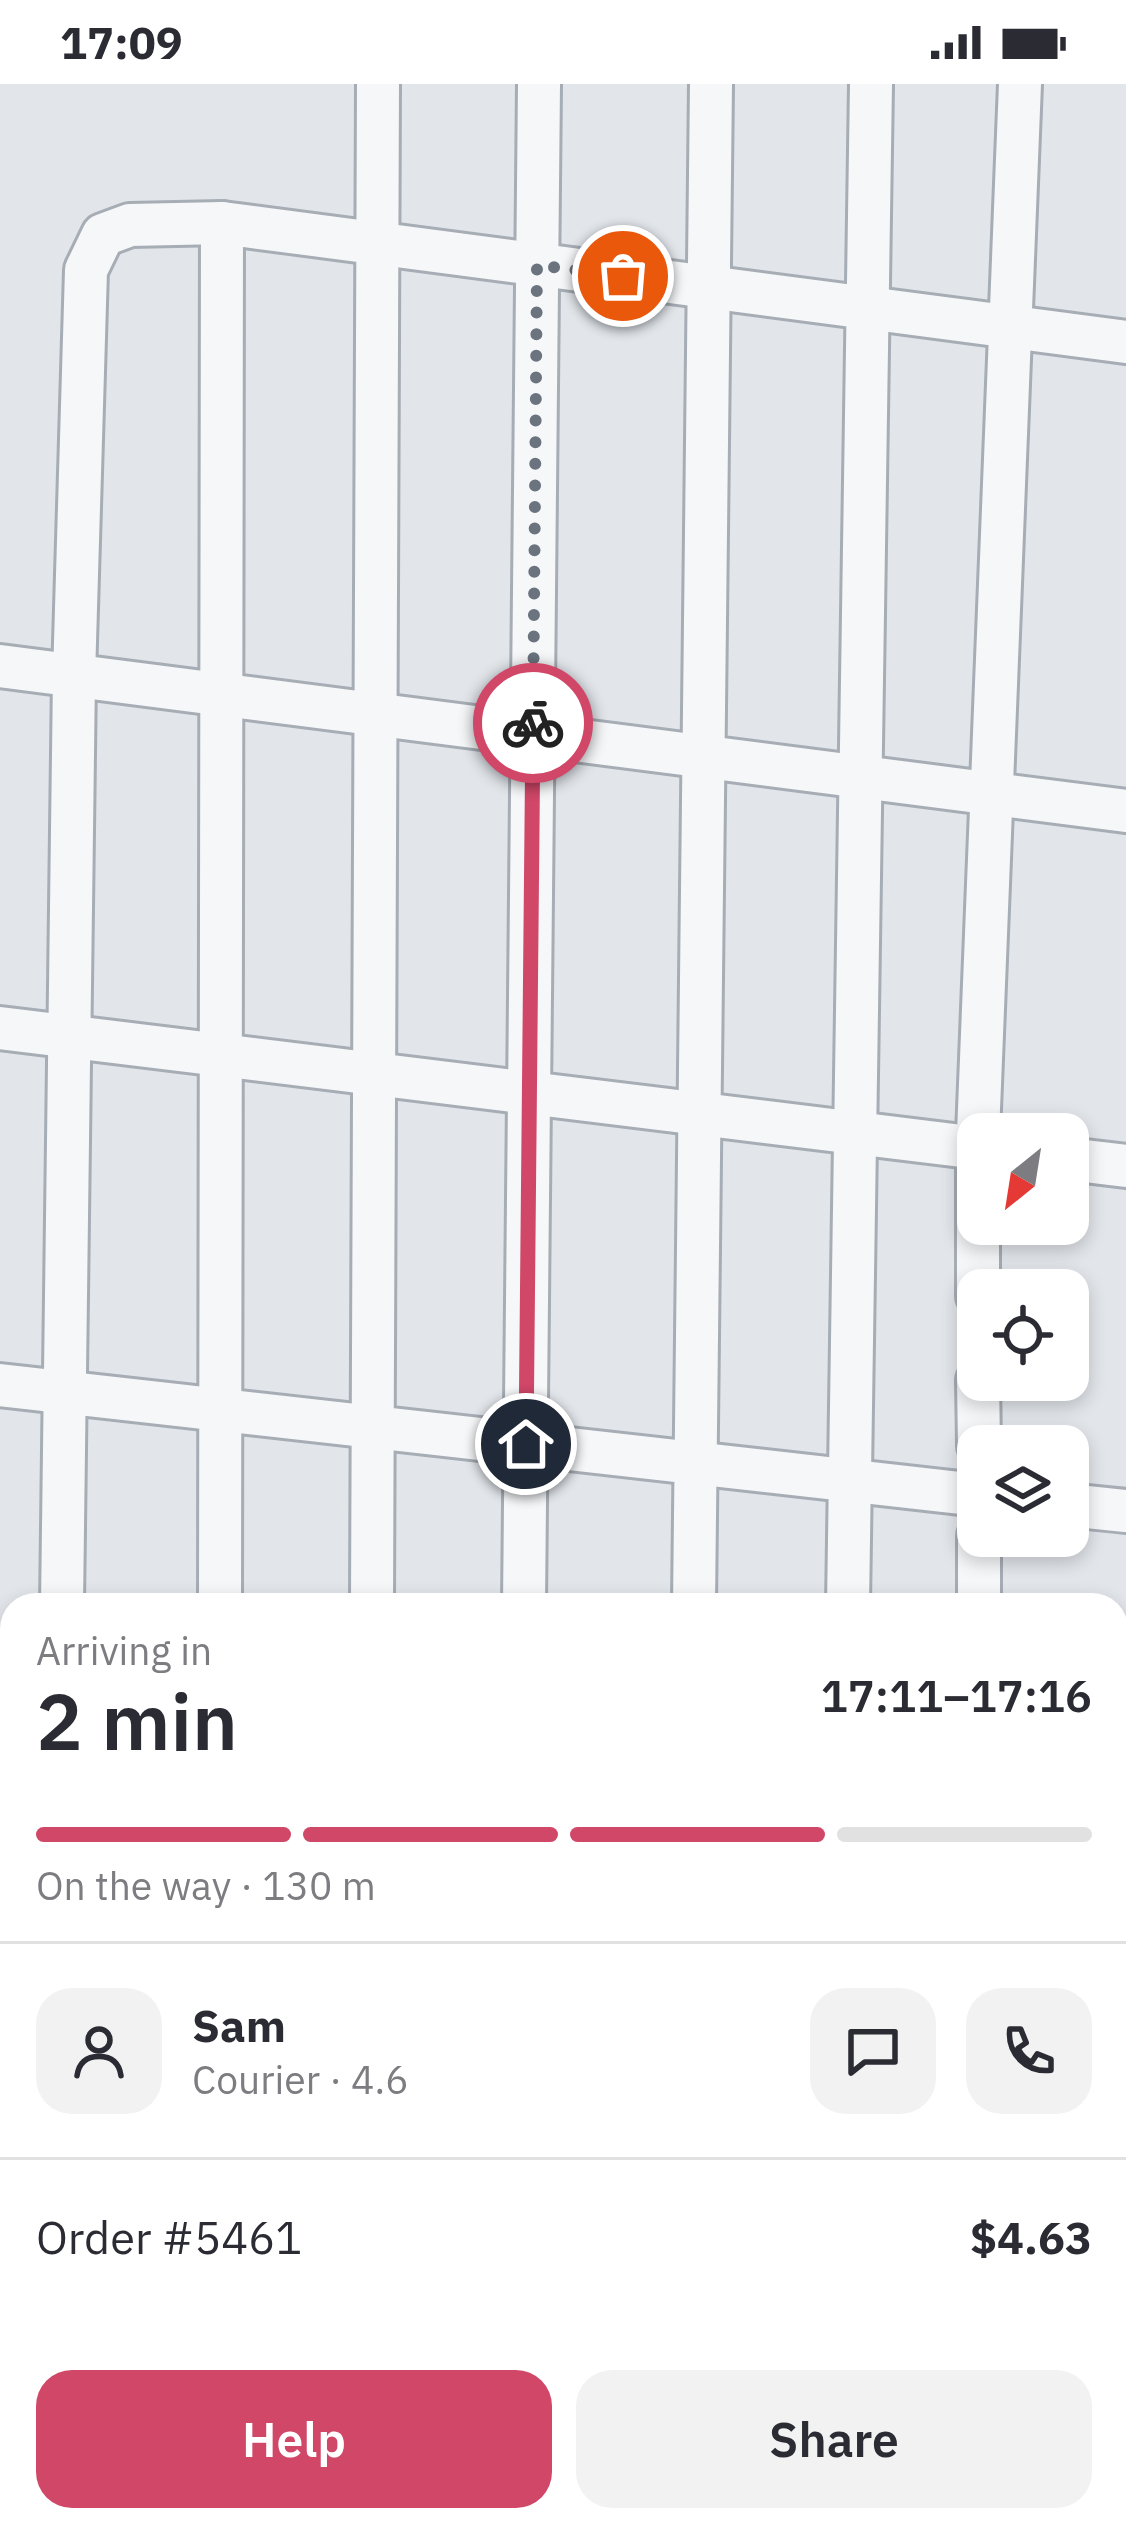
<!DOCTYPE html>
<html lang="en">
<head>
<meta charset="utf-8">
<style>
	:root { --surface:#fff; --page:#f2f2f3; --text:#2b2b33; --muted:#7c7c81; --line:#e1e1e2; --accent:#d04768 }
	body { margin:0; font-family:"IBM Plex Sans",sans-serif; background:var(--page); color:var(--text); height:100vh; display:flex; flex-direction:column; font-size:45px; white-space:nowrap }
	* { box-sizing:border-box; margin:0 }
	p { font-size:39px; color:var(--muted) }
	.icon { flex:none; width:66px; height:66px; fill:none; stroke:currentColor; stroke-width:2; stroke-linecap:round; stroke-linejoin:round }
	.map { position:relative; flex:1; overflow:hidden }
	.drawer { position:absolute; left:0px; top:1509px; width:1128px; height:939px; display:flex; flex-direction:column; background:var(--surface); border-radius:36px 36px 0 0; box-shadow:0 6px 18px #0003 }
	.drawer>* { flex:none }
	.needle { width:78px; rotate:210deg }
	.controls { position:absolute; left:957px; top:1029px; display:grid; gap:24px }
	.controls a { display:grid; place-items:center; width:132px; height:132px; border-radius:24px; background:var(--surface); box-shadow:0 6px 18px #0003; font-size:60px }
	.pin { position:absolute; display:grid; place-items:center; width:102px; height:102px; color:#fff; margin:-51px; border:6px solid #fff; border-radius:50%; box-shadow:0 3px 12px #0007 }
	.courier { position:absolute; display:grid; place-items:center; width:120px; height:120px; margin:-60px; border:9px solid #d04768; border-radius:50%; background:#fff; color:#222; box-shadow:0 3px 15px #0007 }
	.summary em { font-style:normal; font-weight:600 }
	.summary div { display:flex; flex-direction:column-reverse }
	.summary { display:flex; align-items:center; justify-content:space-between; height:204px; padding:0 36px }
	h1 { font-size:78px; font-weight:600; line-height:90px }
	.bar { display:grid; grid-template-columns:repeat(4,1fr); gap:18px 12px; align-content:center; height:144px; padding:0 36px }
	.bar i { height:15px; border-radius:9px; background:var(--line) }
	.bar .on { background:var(--accent) }
	.bar p { grid-column:span 4 }
	.line { display:flex; align-items:center; gap:30px; padding:0 36px; border-top:3px solid var(--line) }
	.line div { flex:1 }
	.round { display:grid; place-items:center; flex:none; width:126px; height:126px; border-radius:36px; background:var(--page) }
	.primary-button { display:flex; gap:24px; margin-top:auto; padding:24px 36px }
	.primary-button a { flex:1; height:138px; border-radius:36px; background:var(--accent); color:#fff; font-size:48px; font-weight:600; line-height:138px; text-align:center }
	.primary-button a+a { background:var(--page); color:var(--text) }
	.status { display:flex; justify-content:space-between; align-items:center; height:84px; padding:0 60px; background:var(--surface); direction:ltr }
	.status svg { height:33px; fill:currentColor }
	.map>svg:first-child { display:block }
	.lines { fill:none; stroke-linecap:round; stroke-linejoin:round }
	.minor-casing { stroke:#a7adb5; stroke-width:48 }
	.minor { stroke:#f5f7f9; stroke-width:42 }
	.done { stroke:#6a737e; stroke-width:12; stroke-dasharray:0 21.6 }
	.route { stroke:#d04768; stroke-width:15 }
</style>
</head>
<body>
<div class="status"><b>17:09</b><svg viewBox="0 0 49 12"><path d="M0 12V9h3v3zM5 12V6h3v6zM10 12V3h3v9zM15 12V0h3v12zM26 1h20v11H26zM47 4h2v5h-2z"/></svg></div>
<div class="map">
<svg width="1126" height="2447" viewBox="0 0 1126 2447">
	<rect width="100%" height="100%" fill="#e2e6eb"/>
	<g class="lines">
		<!-- minor casing -->
		<g class="minor-casing">
			<g id="minor">
				<polyline points="0,582 1126,727"/>
				<polyline points="0,944 978,1064"/>
				<polyline points="978,1050 1020,0"/>
				<polyline points="978,1051 978,1212"/>
				<polyline points="1068,1075 1126,1082"/>
				<polyline points="978,1296 979,1362"/>
				<polyline points="0,1301 978,1411"/>
				<polyline points="1068,1421 1126,1427"/>
				<polyline points="979,1452 979,1521"/>
				<polyline points="62,1521 74,592 86,186 103,151 130,141 222,139 1126,258"/>
				<polyline points="220,1521 222,139"/>
				<polyline points="372,1521 378,0"/>
				<polyline points="524,1521 539,0"/>
				<polyline points="694,1521 711,0"/>
				<polyline points="848,1521 871,0"/>
				<polyline points="0,1638 12,1639"/>
				<polyline points="1116,1778 1126,1779"/>
				<polyline points="0,1994 12,1996"/>
				<polyline points="1116,2128 1126,2130"/>
				<polyline points="0,2358 12,2359"/>
				<polyline points="689,2436 788,2447"/>
				<polyline points="985,2436 985,2447"/>
				<polyline points="51,2447 51,2436"/>
				<polyline points="219,2447 219,2436"/>
				<polyline points="369,2447 369,2436"/>
				<polyline points="515,2447 515,2436"/>
				<polyline points="835,2447 835,2436"/>
			</g>
		</g>
		<!-- minor -->
		<use href="#minor" class="minor"/>
	</g>
	<g class="lines">
		<!-- done -->
		<polyline class="done" points="533,639 537,181 623,192"/>
		<!-- route -->
		<polyline class="route" points="526,1360 533,639"/>
	</g>
</svg>
<div class="controls">
<a><svg class="needle" viewBox="-14 -14 28 28"><path d="M0-13l5 13h-10z" fill="#e53935"/><path d="M0 13l5-13h-10z" fill="#7c7c81"/></svg></a>
<a><svg class="icon" aria-label="locate" viewBox="0 0 24 24"><circle cx="12" cy="12" r="6"/><path d="M12 2v4M12 18v4M2 12h4M18 12h4"/></svg></a>
<a><svg class="icon" aria-label="layers" viewBox="0 0 24 24"><path d="M12 4l9 5-9 5-9-5zM3 14l9 5 9-5"/></svg></a>
</div>
<div class="pin" style="left:623px;top:192px;background:#ea580c"><svg class="icon" aria-label="bag" viewBox="0 0 24 24"><path d="M5 8h14l-1 12H6zM9 8a3 3 0 0 1 6 0"/></svg></div>
<div class="pin" style="left:526px;top:1360px;background:#1f2937"><svg class="icon" aria-label="home" viewBox="0 0 24 24"><path d="M3 11l9-7 9 7M6 9v11h12V9"/></svg></div>
<div class="courier" style="left:533px;top:639px"><svg class="icon" aria-label="bike" viewBox="0 0 24 24"><circle cx="6" cy="16" r="4"/><circle cx="18" cy="16" r="4"/><path d="M6 16l4-8h5l3 8M10 8l3 8H6M13 5h3"/></svg></div>
<section class="drawer">
<div class="summary"><div><h1>2 min</h1><p>Arriving in</p></div><em>17:11–17:16</em></div>
<div class="bar"><i class="on"></i><i class="on"></i><i class="on"></i><i></i><p>On the way · 130 m</p></div>
<div class="line" style="height:216px"><a class="round"><svg class="icon" aria-label="person" viewBox="0 0 24 24"><circle cx="12" cy="8" r="4"/><path d="M4 21q1-7 8-7t8 7"/></svg></a><div><b>Sam</b><p>Courier · 4.6</p></div><a class="round"><svg class="icon" aria-label="chat" viewBox="0 0 24 24"><path d="M4 5h16v11H9l-5 4z"/></svg></a><a class="round"><svg class="icon" aria-label="phone" viewBox="0 0 24 24"><path d="M5 4h4l2 5-3 2q2 4 5 5l2-3 5 2v4C11 20 4 13 5 4z"/></svg></a></div>
<div class="line" style="height:156px"><div>Order #5461</div><b>$4.63</b></div>
<div class="primary-button"><a>Help</a><a>Share</a></div>
</section>
</div>
</body>
</html>
